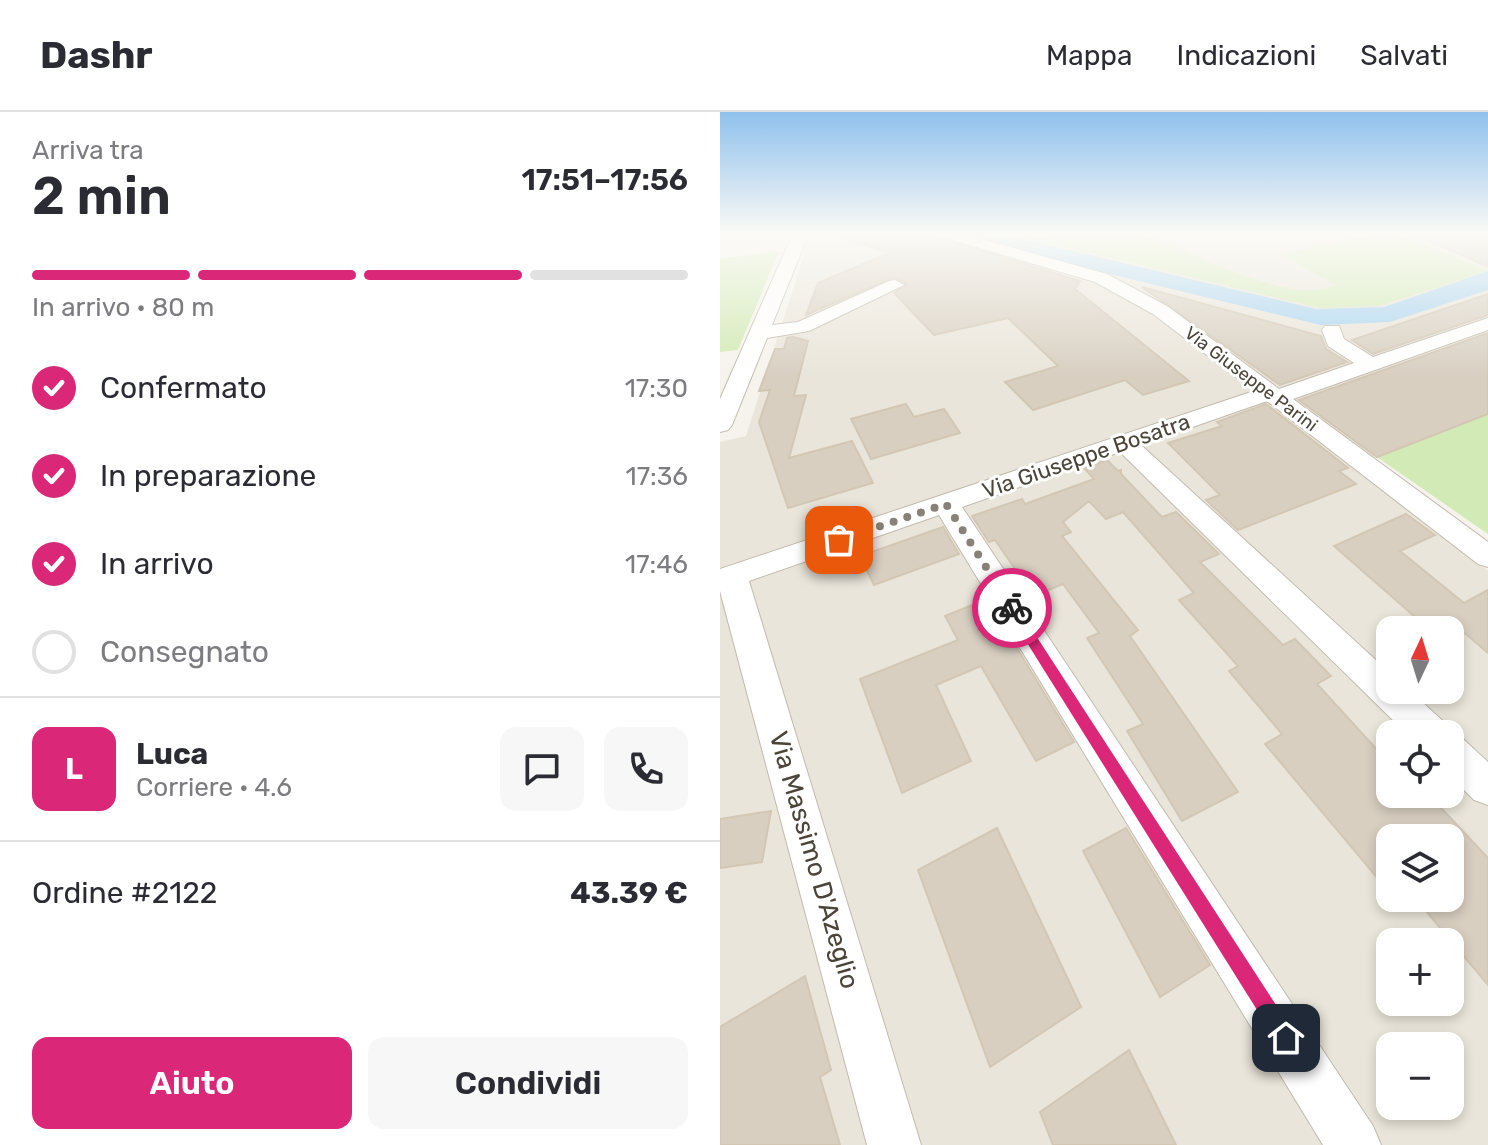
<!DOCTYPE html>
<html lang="it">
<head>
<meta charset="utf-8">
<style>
	:root { --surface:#fff; --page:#f7f7f7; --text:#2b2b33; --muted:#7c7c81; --line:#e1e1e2; --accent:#db2777 }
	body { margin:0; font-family:Rubik,sans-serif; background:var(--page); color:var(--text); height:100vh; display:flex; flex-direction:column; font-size:30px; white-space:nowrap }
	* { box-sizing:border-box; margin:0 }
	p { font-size:26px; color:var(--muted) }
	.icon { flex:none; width:44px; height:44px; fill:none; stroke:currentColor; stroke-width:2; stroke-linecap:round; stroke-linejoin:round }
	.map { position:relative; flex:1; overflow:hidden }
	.drawer { display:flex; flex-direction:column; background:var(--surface); width:720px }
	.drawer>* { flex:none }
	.needle { width:52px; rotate:4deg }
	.fabs { position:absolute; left:656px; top:504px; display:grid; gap:16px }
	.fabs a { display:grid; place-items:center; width:88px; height:88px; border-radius:16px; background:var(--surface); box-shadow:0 4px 12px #0003; font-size:40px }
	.pin { position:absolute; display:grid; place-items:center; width:68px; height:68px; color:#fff; margin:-34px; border-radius:16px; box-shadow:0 4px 12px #0006 }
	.courier { position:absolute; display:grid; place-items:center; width:80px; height:80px; margin:-40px; border:6px solid #db2777; border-radius:50%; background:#fff; color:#222; box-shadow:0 2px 10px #0007 }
	.headline em { font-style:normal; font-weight:600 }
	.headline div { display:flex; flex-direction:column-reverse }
	.headline { display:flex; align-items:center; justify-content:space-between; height:136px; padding:0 32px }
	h1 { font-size:52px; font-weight:600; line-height:60px }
	.bar { display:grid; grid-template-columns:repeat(4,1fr); gap:12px 8px; align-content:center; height:96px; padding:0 32px }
	.bar i { height:10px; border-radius:6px; background:var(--line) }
	.bar .selected { background:var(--accent) }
	.bar p { grid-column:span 4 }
	.line { display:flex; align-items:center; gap:20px; padding:0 32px; border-top:2px solid var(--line) }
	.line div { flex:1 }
	.round { display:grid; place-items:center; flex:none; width:84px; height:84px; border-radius:16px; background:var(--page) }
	ol { padding:0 32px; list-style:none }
	li { display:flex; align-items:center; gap:24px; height:88px }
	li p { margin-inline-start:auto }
	li .icon { padding:8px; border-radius:50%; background:var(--accent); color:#fff; stroke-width:4 }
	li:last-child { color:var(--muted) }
	li i { width:44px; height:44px; border:4px solid var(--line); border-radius:50% }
	.cta { display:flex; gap:16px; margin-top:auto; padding:16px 32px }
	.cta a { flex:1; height:92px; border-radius:16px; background:var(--accent); color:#fff; font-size:32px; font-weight:600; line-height:92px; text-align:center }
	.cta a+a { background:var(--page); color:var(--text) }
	header { display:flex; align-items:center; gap:48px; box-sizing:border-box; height:112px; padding:0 40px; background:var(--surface); border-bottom:2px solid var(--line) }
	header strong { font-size:38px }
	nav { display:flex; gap:44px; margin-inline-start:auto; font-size:28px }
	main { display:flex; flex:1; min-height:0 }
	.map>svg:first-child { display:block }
	.residential { fill:#eae5da; fill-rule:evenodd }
	.green { fill:#d2eab5 }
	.parking { fill:#e5e3e0 }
	.water { fill:#a9d4f2 }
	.building { fill:#d8cfc1; stroke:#d3c7b4; stroke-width:2 }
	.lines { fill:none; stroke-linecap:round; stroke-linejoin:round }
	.minor-casing { stroke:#c2bbae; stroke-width:2 }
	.minor { fill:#fff; fill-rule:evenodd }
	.route { fill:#db2777 }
	.done { stroke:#878178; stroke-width:8; stroke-dasharray:0 14.4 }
	.labels { text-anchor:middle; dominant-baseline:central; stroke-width:6; stroke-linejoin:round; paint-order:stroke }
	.far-street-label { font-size:18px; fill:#4b4439; stroke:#fff }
	.street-label { font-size:22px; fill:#4b4439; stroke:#fff }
	.near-street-label { font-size:26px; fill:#4b4439; stroke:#fff }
</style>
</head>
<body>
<header>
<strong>Dashr</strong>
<nav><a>Mappa</a><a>Indicazioni</a><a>Salvati</a></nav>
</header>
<main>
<section class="drawer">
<div class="headline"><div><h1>2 min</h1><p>Arriva tra</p></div><em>17:51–17:56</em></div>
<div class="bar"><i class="selected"></i><i class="selected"></i><i class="selected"></i><i></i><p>In arrivo · 80 m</p></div>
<ol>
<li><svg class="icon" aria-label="check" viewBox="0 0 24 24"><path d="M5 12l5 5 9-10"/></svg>Confermato<p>17:30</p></li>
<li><svg class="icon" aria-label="check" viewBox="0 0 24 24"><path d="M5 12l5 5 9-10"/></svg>In preparazione<p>17:36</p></li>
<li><svg class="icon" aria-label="check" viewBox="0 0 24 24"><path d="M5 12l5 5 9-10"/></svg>In arrivo<p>17:46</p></li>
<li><i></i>Consegnato</li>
</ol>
<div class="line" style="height:144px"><b class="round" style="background:var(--accent);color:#fff">L</b><div><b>Luca</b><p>Corriere · 4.6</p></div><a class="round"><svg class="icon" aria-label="chat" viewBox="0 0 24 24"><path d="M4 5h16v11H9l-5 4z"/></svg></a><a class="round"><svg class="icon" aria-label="phone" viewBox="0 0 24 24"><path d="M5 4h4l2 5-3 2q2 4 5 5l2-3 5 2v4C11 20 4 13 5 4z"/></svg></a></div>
<div class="line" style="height:104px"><div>Ordine #2122</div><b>43.39 €</b></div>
<div class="cta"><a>Aiuto</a><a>Condividi</a></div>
</section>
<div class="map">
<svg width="768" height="1033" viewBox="0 0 768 1033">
	<rect width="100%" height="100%" fill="#f6f3ec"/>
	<!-- residential -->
	<path class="residential" d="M91,121H768V302L630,353L768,459V1033H0V330L26,324ZM670,518H730V578H670ZM670,622H730V682H670ZM670,726H730V786H670ZM670,830H730V890H670ZM670,934H730V994H670Z"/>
	<!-- green -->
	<g class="green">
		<path d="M342,121C364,121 402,116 422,122C470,138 567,195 616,173L560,142L658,121H678L768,159L659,194L600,196L307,126Z"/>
		<polygon points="59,139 18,238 0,240 0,147"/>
		<polygon points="768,302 768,422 657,345"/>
	</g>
	<!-- parking -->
	<polygon class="parking" points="528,121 650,121 653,122 563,141"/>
	<!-- water -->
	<polygon class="water" points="241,121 278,121 596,197 664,195 768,159 768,178 670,210 601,213 291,138"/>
	<!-- building -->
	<g class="building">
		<polygon points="125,121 205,121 360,169 355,177 469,269 423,283 405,268 313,298 285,270 338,254 288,206 214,223 174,181 187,172 174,165 86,203 98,171 169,141 124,126"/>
		<polygon points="692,121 768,121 768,155"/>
		<polygon points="422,175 601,224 606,237 627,250 560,273"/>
		<polygon points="768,182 768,203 653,242 632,228"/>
		<polygon points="768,221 768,302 657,345 579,288"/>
		<polygon points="73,225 88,229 74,284 86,283 69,346 132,329 153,371 68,396 39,310 50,278 39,279 55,237 64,237 67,226"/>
		<polygon points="186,292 194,305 224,297 240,321 151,347 131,307"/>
		<polygon points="546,292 628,356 619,359 636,372 518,418 486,388 500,383 448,331 502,314 497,310"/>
		<polygon points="387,348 398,359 401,358 401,362 442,405 456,400 499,442 480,450 563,533 575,527 611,564 597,572 670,652 670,682 708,682 768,746 768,873 695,786 730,786 730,726 670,726 670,781 545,632 562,622 509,559 518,554 459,488 474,481 403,400 386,407 369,389 343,410 351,420 342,424 418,518 410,524 518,680 462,709 407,619 423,612 367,526 379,521 343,472 314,484 275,428 269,430 252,404 302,387 305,392 374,367 364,356"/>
		<polygon points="686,402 715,423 680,439 744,491 768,478 768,541 734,512 723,518 710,518 614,434"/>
		<polygon points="223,415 239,442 154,473 140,444"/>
		<polygon points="267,487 354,630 316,649 261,554 216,573 251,649 182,681 140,567 238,528 225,504"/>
		<polygon points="51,699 42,750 0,756 0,707"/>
		<polygon points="277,716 361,895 270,955 198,758"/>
		<polygon points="406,716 490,853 440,885 363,739"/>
		<polygon points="85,864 111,958 100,965 120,1033 0,1033 0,915"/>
		<polygon points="409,938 456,1033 333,1033 320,1000"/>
	</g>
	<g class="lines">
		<!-- minor casing -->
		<g class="minor-casing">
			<g id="minor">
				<polygon points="73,121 89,121 52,213 78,210 169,169 175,168 184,173 89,219 47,226 12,313 8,318 0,320 0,287"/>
				<polygon points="216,121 240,121 387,162 447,194 559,277 634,251 608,234 602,218 605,214 619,214 624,227 653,245 768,206 768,218 573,287 768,430 768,455 758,452 547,289 421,333 670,561 670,578 689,578 725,611 730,622 743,627 768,650 768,693 754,688 730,664 730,622 687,622 400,340 242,395 653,1014 661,1033 603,1033 219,403 29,469 201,1033 147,1033 0,479 0,457 534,279 433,202 375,170 219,124"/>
			</g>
		</g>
		<!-- minor -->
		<use href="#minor" class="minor"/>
	</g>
	<!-- sky -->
	<linearGradient id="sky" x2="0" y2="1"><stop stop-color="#8fc1ec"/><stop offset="0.46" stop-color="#fbfaf6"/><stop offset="1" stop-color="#fbfaf6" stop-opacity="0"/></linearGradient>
	<rect width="768" height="265" fill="url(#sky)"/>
	<!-- route -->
	<polygon class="route" points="292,491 296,493 573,919 576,926 573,933 566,936 559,933 287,499 286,496"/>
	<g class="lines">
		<!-- done -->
		<polyline class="done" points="119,428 226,392 292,496"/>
	</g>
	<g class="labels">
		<!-- far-street labels -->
		<g class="far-street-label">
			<text transform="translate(531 267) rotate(37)">Via Giuseppe Parini</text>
		</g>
		<!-- street labels -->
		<g class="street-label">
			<text transform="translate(366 344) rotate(-19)">Via Giuseppe Bosatra</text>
		</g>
		<!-- near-street labels -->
		<g class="near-street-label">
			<text transform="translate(94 748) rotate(74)">Via Massimo D'Azeglio</text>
		</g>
	</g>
</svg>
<div class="fabs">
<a><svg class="needle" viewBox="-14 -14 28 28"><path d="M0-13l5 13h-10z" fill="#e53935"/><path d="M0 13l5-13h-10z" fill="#7c7c81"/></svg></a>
<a><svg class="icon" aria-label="locate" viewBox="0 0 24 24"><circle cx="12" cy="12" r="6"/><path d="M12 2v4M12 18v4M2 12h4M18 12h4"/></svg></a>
<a><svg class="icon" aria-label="layers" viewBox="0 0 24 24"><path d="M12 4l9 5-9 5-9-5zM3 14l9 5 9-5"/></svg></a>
<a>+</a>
<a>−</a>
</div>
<div class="pin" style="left:119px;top:428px;background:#ea580c"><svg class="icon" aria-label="bag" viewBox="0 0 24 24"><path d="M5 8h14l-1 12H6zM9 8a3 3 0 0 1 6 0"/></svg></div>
<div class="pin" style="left:566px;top:926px;background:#1f2937"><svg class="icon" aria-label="home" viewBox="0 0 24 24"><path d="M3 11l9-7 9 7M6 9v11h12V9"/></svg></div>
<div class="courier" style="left:292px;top:496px"><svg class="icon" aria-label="bike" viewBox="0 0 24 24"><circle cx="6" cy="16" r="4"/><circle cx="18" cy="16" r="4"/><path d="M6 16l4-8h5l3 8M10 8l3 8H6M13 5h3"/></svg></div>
</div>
</main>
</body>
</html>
